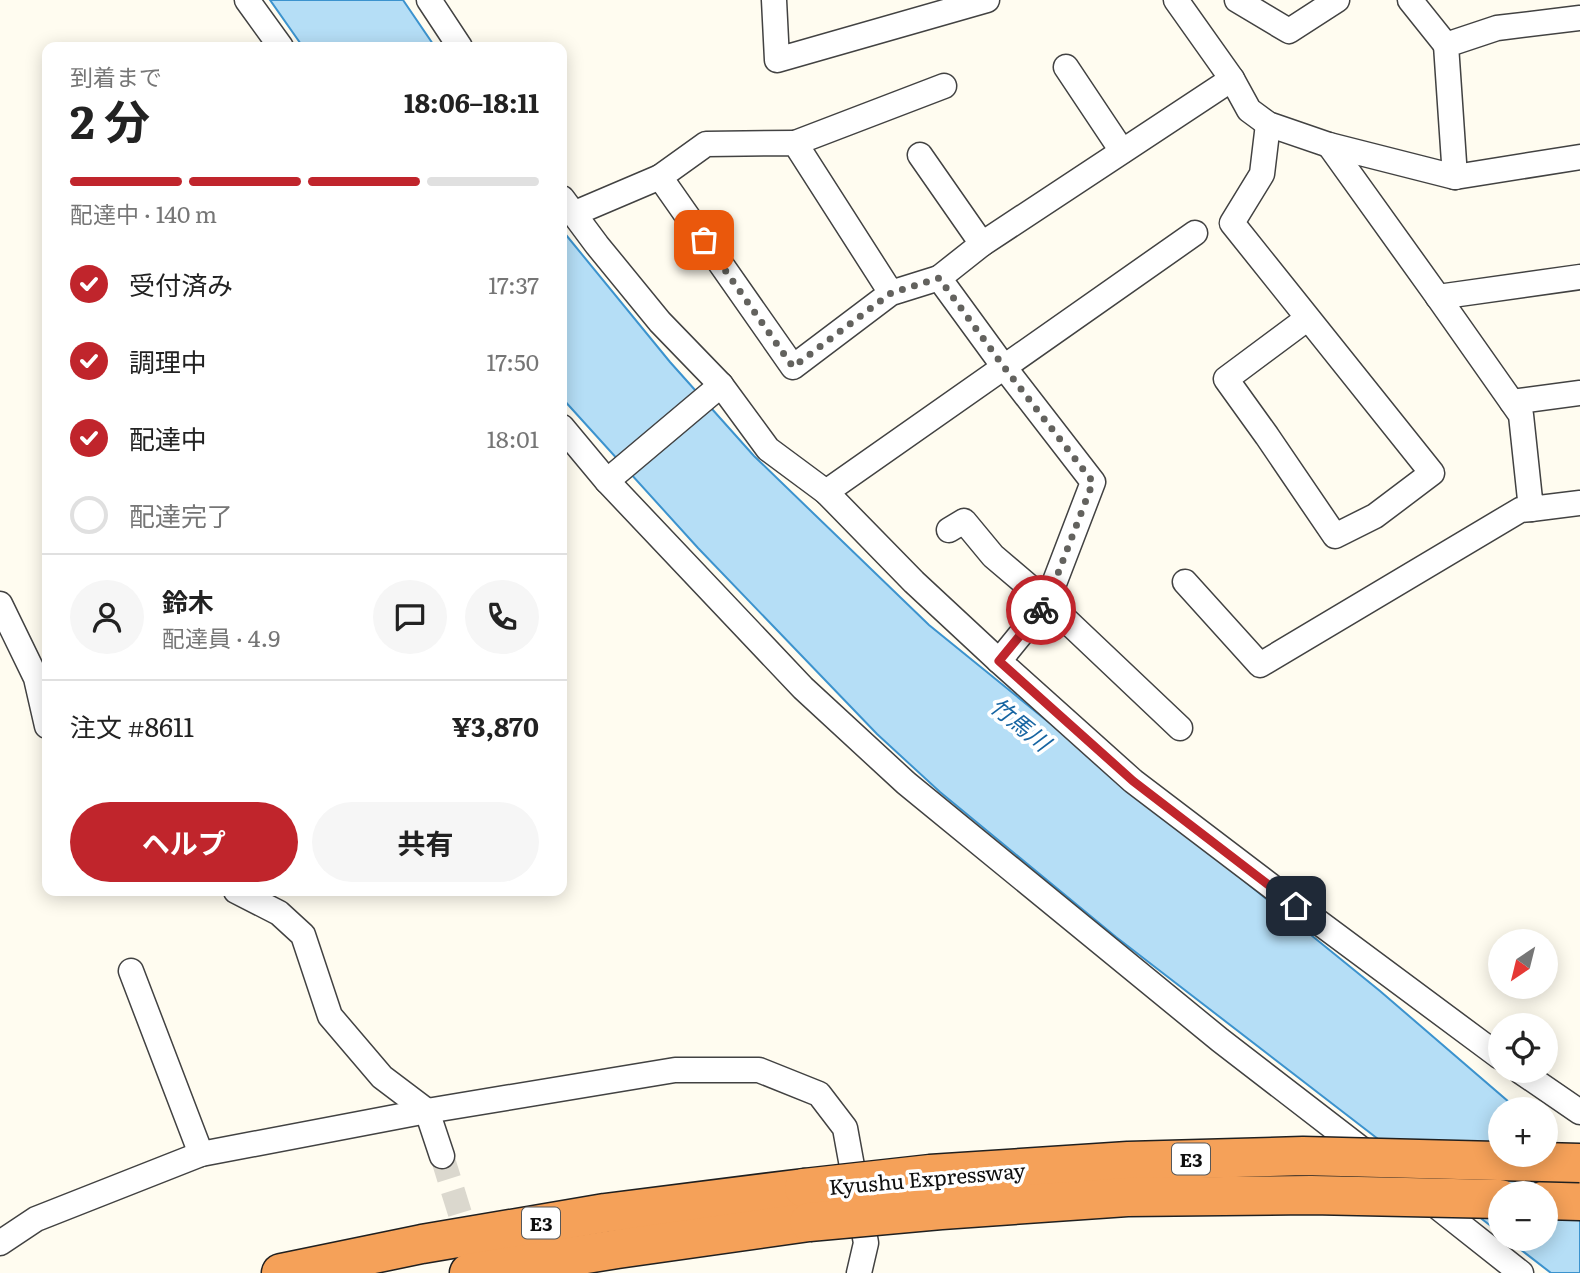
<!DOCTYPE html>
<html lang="ja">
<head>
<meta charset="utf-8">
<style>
	:root { --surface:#fff; --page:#f6f6f6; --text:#222; --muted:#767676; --line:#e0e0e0; --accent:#c0252c }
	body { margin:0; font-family:Literata,"Noto Sans JP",serif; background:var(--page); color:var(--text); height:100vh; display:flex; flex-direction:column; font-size:26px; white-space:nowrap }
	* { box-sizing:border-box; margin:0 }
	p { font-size:23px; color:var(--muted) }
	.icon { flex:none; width:38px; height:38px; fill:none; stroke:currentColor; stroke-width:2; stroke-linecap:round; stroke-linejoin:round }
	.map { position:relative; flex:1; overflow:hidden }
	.details { position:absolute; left:42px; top:42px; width:525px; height:854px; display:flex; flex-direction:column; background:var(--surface); border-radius:14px; box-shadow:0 4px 18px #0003 }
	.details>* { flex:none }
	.needle { width:46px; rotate:215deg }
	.controls { position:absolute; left:1488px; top:929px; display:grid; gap:14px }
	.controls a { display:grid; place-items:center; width:70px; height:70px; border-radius:50%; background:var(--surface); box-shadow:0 4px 18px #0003; font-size:35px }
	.pin { position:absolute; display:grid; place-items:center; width:60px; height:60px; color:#fff; margin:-30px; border-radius:14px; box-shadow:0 4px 10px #0006 }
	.courier { position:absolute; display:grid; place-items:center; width:70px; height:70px; margin:-35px; border:5px solid #c0252c; border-radius:50%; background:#fff; color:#222; box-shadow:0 2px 9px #0007 }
	.overview em { font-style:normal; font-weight:700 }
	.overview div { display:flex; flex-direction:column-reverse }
	.overview { display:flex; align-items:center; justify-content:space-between; height:119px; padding:0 28px }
	h1 { font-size:46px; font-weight:700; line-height:52px }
	.bar { display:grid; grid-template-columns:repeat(4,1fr); gap:10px 7px; align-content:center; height:84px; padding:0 28px }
	.bar i { height:9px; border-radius:5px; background:var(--line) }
	.bar .selected { background:var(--accent) }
	.bar p { grid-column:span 4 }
	.line { display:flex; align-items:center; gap:18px; padding:0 28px; border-top:2px solid var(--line) }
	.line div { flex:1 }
	.round { display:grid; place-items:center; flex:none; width:74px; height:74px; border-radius:37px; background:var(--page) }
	ol { padding:0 28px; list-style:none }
	li { display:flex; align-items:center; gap:21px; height:77px }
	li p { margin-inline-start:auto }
	li .icon { padding:7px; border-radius:50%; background:var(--accent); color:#fff; stroke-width:4 }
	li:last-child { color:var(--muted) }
	li i { width:38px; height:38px; border:4px solid var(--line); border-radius:50% }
	.cta { display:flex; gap:14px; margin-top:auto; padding:14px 28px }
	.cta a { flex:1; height:80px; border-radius:42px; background:var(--accent); color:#fff; font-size:28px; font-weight:700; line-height:80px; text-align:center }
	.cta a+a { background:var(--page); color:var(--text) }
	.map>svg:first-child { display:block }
	.water { fill:#b5def6; stroke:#3c93ce; stroke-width:2 }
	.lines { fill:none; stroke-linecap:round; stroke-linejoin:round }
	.street-tunnel { stroke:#dbd8ce; stroke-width:24; stroke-dasharray:24 12; stroke-linecap:butt }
	.street-casing { stroke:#424242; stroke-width:27 }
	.highway-casing { stroke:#202020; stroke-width:41 }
	.street { stroke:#fff; stroke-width:24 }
	.highway { stroke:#f5a159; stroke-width:38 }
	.highway-bridge-casing { stroke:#202020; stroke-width:41; stroke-linecap:butt }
	.highway-bridge { stroke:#f5a159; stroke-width:38 }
	.done { stroke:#63625e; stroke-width:7; stroke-dasharray:0 12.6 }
	.route { stroke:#c0252c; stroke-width:9 }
	.labels { text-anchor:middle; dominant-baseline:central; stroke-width:7; stroke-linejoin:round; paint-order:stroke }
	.shield { fill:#fff; stroke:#575757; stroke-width:2 }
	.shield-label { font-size:19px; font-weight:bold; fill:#0f0f0f }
	.street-label { font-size:21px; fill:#0f0f0f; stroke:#fff }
	.water-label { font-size:23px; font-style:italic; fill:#1765a2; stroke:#fff }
</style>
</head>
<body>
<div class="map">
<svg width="1580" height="1273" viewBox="0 0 1580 1273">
	<rect width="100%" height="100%" fill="#fffcf0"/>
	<!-- water -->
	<g class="water">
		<polygon points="270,0 403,0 435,47 303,47"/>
		<polygon points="562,230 670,362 754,456 929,625 1380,991 1517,1109 1500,1110 1500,1155 1545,1155 1545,1135 1580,1165 1580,1273 1551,1273 1507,1239 1545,1239 1545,1194 1500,1194 1500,1233 1116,937 940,792 877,734 698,548 562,398"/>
	</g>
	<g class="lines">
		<!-- street-tunnel -->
		<polyline class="street-tunnel" points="442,1156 471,1249"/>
		<!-- street casing -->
		<g class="street-casing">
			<g id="street">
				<polyline points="247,0 281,47"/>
				<polyline points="429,0 460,47"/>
				<polyline points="774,0 777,60 987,0"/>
				<polyline points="1176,0 1232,79 1249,110 1268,124 1329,145 1455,177 1580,157"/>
				<polyline points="1237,0 1289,31 1337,0"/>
				<polyline points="1410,0 1446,45"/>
				<polyline points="1066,67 1122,151"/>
				<polyline points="1268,124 1262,174 1232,223 1432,473 1375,516 1335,536 1267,436 1226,379 1308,318"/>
				<polyline points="795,143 944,86"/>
				<polyline points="1329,145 1438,297 1521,415 1531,509 1580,503"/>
				<polyline points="920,155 982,244"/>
				<polyline points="1455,177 1446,45 1497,28 1580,18"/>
				<polyline points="562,198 597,245 660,322 721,385 768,449 826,492 914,582 999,661 1133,781 1317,921 1500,1057"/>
				<polyline points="573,214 660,177"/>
				<polyline points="891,293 795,143 706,144 660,177 793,367 891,293 939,278"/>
				<polyline points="1438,297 1580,277"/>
				<polyline points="1512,402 1580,393"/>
				<polyline points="562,427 607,481 803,688 906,783 1220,1040 1373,1158"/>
				<polyline points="607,481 721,385"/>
				<polyline points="826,492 1195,233"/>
				<polyline points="949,530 964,521 993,556 1047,602 1180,728"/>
				<polyline points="1185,582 1260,665 1520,510 1531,509"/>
				<polyline points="0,604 36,678 47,726"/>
				<polyline points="999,661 1047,602 1093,482 1004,367 939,278 982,244 1232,79"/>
				<polyline points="236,891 279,913 303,935 330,1016 382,1077 427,1111 442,1156"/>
				<polyline points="131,971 201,1154"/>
				<polyline points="1520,1071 1580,1112"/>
				<polyline points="1425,1197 1521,1273"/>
				<polyline points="0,1243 36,1219 201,1154 427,1111 675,1070 759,1070 819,1094 845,1128 866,1243 859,1273"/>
			</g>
		</g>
		<!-- highway casing -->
		<g class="highway-casing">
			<g id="highway">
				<polyline points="1545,1200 1580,1201"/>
				<polyline points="281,1273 422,1244 605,1213 804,1188"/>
				<polyline points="469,1273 617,1249 809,1222"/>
			</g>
		</g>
		<!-- street -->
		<use href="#street" class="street"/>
		<!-- highway -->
		<use href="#highway" class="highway"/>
		<!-- highway-bridge casing -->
		<g class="highway-bridge-casing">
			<g id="highway-bridge">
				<polyline points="804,1188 930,1174 1128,1161 1303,1156 1580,1163"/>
				<polyline points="809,1222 941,1210 1127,1197 1311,1195 1500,1199"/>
			</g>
		</g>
		<!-- highway-bridge -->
		<use href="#highway-bridge" class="highway-bridge"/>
	</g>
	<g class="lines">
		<!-- done -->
		<polyline class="done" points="704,240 793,367 891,293 939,278 1004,367 1093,482 1047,602 1041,610"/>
		<!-- route -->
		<polyline class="route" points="1041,610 999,661 1133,781 1296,906"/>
	</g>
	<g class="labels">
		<!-- shield labels -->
		<g class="shield">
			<rect x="1172" y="1143.5" width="38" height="31" rx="5"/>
			<rect x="522" y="1207.5" width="38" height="31" rx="5"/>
		</g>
		<g class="shield-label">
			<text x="1191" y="1159">E3</text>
			<text x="541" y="1223">E3</text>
		</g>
		<!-- street labels -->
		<g class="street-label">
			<text transform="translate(927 1177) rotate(-5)">Kyushu Expressway</text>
		</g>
		<!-- water labels -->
		<g class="water-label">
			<text transform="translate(1021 723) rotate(39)">竹馬川</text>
		</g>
	</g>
</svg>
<div class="controls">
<a><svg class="needle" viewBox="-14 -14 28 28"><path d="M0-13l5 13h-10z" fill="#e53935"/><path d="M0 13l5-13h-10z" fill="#767676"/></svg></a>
<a><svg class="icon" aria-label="locate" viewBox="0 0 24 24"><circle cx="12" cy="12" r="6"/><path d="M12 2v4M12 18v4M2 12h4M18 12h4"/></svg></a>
<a>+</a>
<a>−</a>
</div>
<div class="pin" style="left:704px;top:240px;background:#ea580c"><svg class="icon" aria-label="bag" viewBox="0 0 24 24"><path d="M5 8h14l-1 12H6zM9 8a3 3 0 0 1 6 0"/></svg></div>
<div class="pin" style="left:1296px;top:906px;background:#1f2937"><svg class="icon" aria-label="home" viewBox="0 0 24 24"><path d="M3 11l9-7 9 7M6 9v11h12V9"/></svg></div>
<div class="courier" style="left:1041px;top:610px"><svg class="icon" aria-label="bike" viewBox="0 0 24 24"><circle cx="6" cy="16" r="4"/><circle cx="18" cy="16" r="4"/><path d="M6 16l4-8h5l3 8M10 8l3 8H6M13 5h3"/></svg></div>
<section class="details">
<div class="overview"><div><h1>2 分</h1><p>到着まで</p></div><em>18:06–18:11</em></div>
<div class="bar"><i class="selected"></i><i class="selected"></i><i class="selected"></i><i></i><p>配達中 · 140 m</p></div>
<ol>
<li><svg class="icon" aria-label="check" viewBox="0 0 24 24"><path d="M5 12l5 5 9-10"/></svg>受付済み<p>17:37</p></li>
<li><svg class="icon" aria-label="check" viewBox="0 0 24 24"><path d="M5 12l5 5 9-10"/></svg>調理中<p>17:50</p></li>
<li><svg class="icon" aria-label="check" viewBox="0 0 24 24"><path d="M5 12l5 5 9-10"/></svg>配達中<p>18:01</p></li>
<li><i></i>配達完了</li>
</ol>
<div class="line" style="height:126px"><a class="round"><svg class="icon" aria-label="person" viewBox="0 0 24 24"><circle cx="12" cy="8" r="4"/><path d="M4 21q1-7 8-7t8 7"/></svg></a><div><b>鈴木</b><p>配達員 · 4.9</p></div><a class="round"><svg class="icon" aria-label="chat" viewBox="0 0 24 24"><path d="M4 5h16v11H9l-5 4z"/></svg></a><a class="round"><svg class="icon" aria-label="phone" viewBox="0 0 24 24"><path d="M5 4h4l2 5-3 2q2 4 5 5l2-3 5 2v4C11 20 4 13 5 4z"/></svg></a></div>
<div class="line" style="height:91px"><div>注文 #8611</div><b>¥3,870</b></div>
<div class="cta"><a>ヘルプ</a><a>共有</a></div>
</section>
</div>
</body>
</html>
